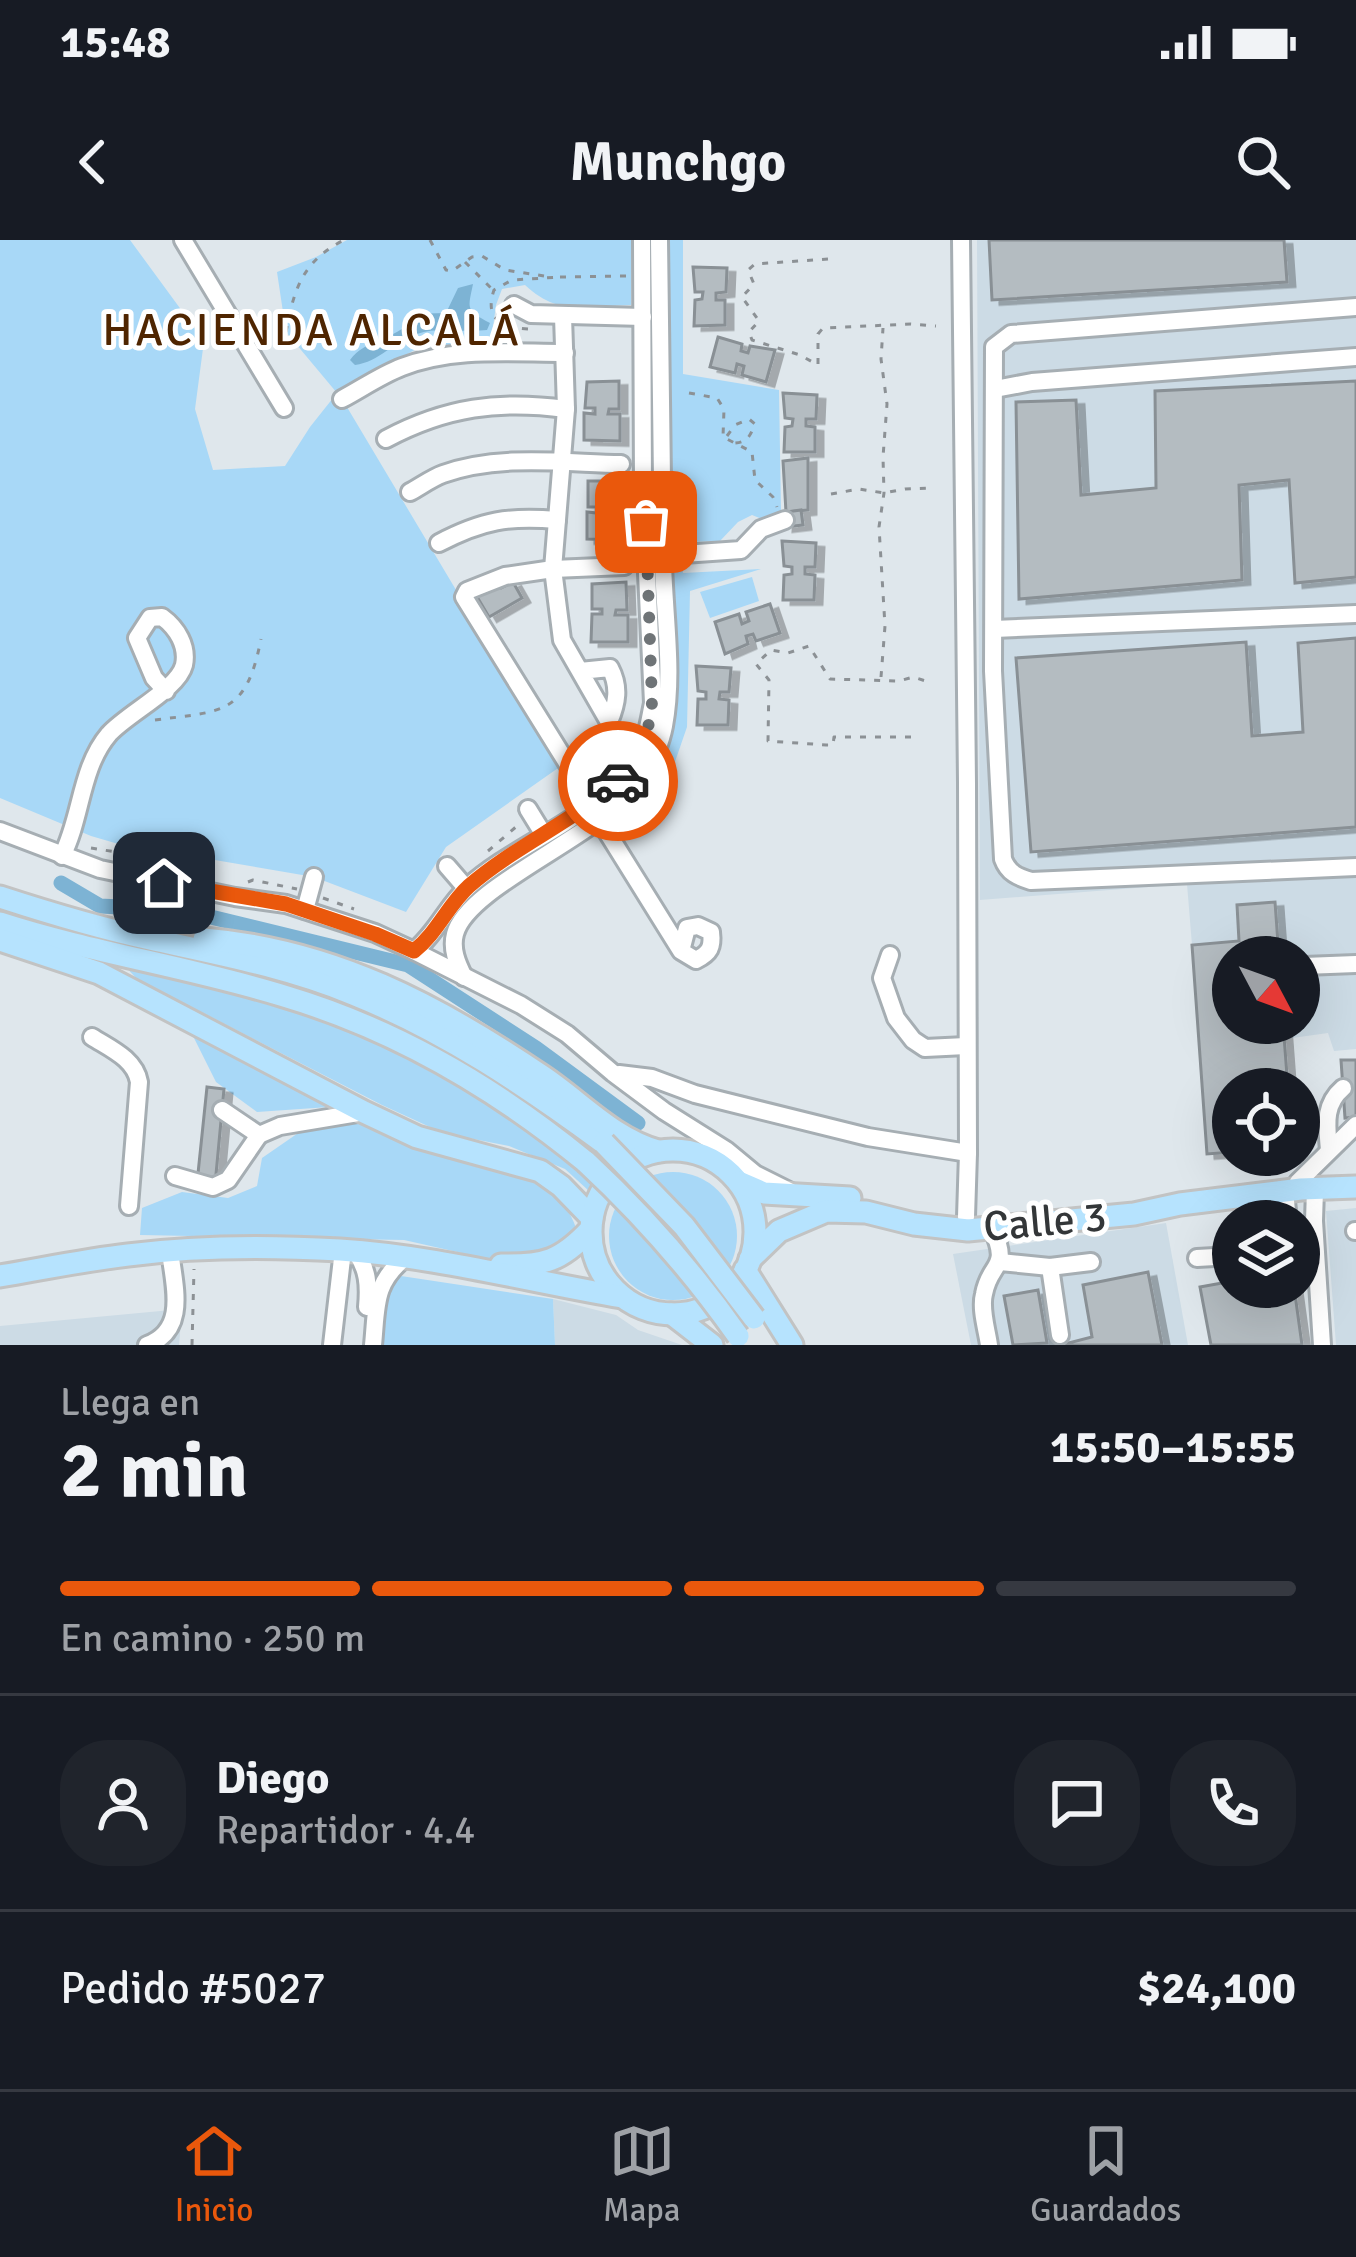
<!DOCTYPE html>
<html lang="es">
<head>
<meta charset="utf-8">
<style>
	:root { --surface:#171b24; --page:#20242c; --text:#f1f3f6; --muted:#9ea1a6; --line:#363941; --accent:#ea580c }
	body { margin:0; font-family:Signika,sans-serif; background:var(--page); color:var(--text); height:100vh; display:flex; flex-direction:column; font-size:45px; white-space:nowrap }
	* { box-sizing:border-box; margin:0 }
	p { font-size:39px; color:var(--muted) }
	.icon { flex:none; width:66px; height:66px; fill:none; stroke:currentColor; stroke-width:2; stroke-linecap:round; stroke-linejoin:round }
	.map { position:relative; height:1105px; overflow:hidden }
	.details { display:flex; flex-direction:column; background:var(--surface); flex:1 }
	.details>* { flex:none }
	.needle { width:78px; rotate:131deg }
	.buttons { position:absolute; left:1212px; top:696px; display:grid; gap:24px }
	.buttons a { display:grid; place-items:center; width:108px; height:108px; border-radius:50%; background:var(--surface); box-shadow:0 12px 48px #0002; font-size:60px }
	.pin { position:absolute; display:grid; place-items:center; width:102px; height:102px; color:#fff; margin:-51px; border-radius:24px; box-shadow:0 6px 18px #0006 }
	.courier { position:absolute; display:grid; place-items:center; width:120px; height:120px; margin:-60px; border:9px solid #ea580c; border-radius:50%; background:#fff; color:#222; box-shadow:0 3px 15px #0007 }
	.summary em { font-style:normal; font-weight:700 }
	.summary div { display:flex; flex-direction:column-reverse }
	.summary { display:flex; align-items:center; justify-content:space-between; height:204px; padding:0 60px }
	h1 { font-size:78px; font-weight:700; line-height:90px }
	.bar { display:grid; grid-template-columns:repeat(4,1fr); gap:18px 12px; align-content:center; height:144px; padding:0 60px }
	.bar i { height:15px; border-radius:9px; background:var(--line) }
	.bar .current { background:var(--accent) }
	.bar p { grid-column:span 4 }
	.line { display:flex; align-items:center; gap:30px; padding:0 60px; border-top:3px solid var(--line) }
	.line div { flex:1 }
	.round { display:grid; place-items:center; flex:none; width:126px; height:126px; border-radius:48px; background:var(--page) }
	.status { display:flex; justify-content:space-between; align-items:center; height:84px; padding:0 60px; background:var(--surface); direction:ltr }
	.status svg { height:33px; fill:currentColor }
	header { display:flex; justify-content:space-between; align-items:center; height:156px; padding:0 60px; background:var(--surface); font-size:54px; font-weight:700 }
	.dock { display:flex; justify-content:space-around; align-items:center; height:168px; border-top:3px solid var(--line); background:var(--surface); font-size:33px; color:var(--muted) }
	.dock a { display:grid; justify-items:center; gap:6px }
	.dock .current { color:var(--accent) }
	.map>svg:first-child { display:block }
	.built { fill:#ccdbe5 }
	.green { fill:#a8d8f7 }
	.water { fill:#7db3d4 }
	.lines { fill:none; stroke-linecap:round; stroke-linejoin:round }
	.canal { stroke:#7db3d4; stroke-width:15 }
	.building { fill:#b4bcc1; stroke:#899095; stroke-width:3; filter:url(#shadow) }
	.minor-casing { stroke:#a6aeb3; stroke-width:22 }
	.major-casing { stroke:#c2c3c3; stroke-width:27 }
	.path { stroke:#8c9195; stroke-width:3; stroke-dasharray:6 9; stroke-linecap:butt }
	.minor { stroke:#fff; stroke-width:16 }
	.major { stroke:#b6e3fe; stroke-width:21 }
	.major-bridge-casing { stroke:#c2c3c3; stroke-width:27; stroke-linecap:butt }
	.major-bridge { stroke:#b6e3fe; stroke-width:21 }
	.done { stroke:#6f7477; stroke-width:12; stroke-dasharray:0 21.6 }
	.route { stroke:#ea580c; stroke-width:15 }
	.labels { text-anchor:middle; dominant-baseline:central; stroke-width:10; stroke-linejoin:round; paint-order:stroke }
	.street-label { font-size:42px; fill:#333638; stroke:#fff }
	.neighbourhood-label { font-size:45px; letter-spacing:3px; fill:#4f2500; stroke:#fff }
</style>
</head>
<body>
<div class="status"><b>15:48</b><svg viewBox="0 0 49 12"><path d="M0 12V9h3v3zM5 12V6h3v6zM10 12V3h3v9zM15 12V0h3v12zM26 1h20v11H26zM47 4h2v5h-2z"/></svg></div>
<header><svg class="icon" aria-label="back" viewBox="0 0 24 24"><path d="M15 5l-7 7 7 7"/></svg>Munchgo<svg class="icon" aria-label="search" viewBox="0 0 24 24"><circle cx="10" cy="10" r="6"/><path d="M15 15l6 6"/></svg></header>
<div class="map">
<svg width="1356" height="1105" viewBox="0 0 1356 1105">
	<defs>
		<filter id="shadow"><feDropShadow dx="8" dy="4.5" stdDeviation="0" flood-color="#0004"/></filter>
	</defs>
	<rect width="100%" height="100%" fill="#dfe7ec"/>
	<!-- built -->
	<g class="built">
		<polygon points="977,0 1356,0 1356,809 1334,811 1328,793 1285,799 1283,783 1299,783 1299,717 1279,717 1274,662 1237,665 1239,701 1192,705 1187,644 980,660"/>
		<polygon points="1356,968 1356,1105 1336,1105 1326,971"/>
		<polygon points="1166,983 1188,1105 971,1105 953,1014"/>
		<polygon points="553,1059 616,1075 638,1090 682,1105 555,1105"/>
		<polygon points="182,1069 179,1105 0,1105 0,1086"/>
	</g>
	<!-- green -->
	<g class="green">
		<path d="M0,0H130L204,101L195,169L213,230L285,226L310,187L337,153L286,92L277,32L316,17L347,0H631V65C587,66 559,77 525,45L502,49L496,65L491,102L420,107L338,152L561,526L446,607L406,672L314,637L115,603L91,596L0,558Z"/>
		<polygon points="654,0 683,0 683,134 779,150 781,272 786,272 785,280 762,279 752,275 738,282 720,301 686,302 669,288"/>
		<polygon points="682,325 683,333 761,329 690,351 687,487 668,542 628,550 656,497 671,336"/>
		<polygon points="752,337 759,361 710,378 700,352"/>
		<polygon points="122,723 320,777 398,809 508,872 596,943 589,951 565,929 509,906 443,893 382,865 137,739"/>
		<polygon points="190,790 329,867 257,872 216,842"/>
		<path d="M363,882C371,887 379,893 387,897C446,921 553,917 576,988L567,1003L519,1023L484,1018L404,1000L140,995L142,968L182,952L228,958L257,946L262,918L304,889Z"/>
		<circle cx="673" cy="996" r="64"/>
		<path d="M401,1036L553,1059L555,1105H381C382,1080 376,1048 401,1036Z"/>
	</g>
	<!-- water -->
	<path class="water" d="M473,44C468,69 465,70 490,83L487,90C464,93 439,86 417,94C394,101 379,122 355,125L350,120C366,99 390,101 408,84L407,74L446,73L458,48Z"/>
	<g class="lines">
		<!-- canal -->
		<polyline class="canal" points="61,643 100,666 182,670 408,725 536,808 638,883"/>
	</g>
	<!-- building -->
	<g class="building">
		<polygon points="989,0 1284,0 1287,42 992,60"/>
		<polygon points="693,27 727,28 726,52 716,53 716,60 725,60 725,85 694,86 695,60 702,59 703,52 695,52"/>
		<polygon points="718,97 742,104 741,111 748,113 750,106 775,110 766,142 742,135 744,126 737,124 735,133 710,127"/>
		<polygon points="619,141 619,169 609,169 608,174 620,174 620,201 584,200 584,173 595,174 595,168 585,168 587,142"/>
		<polygon points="1356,141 1356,337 1295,343 1289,240 1239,245 1242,340 1019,359 1016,162 1076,160 1081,255 1156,248 1155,151"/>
		<polygon points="783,153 817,155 816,179 806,179 806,186 815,187 815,212 784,212 785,187 792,186 793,179 785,178"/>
		<polygon points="808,218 808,270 786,272 783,221"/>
		<polygon points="588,241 622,241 622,268 611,268 611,274 623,273 623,300 587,299 587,272 597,273 597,267 588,267"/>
		<polygon points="801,270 803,285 785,287 786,272"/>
		<polygon points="782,301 816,303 815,327 805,327 805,334 815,335 814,360 783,360 784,335 792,334 792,327 784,326"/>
		<polygon points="513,342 522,358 489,377 476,355 492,347 501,348"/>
		<polygon points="626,342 627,370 616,370 615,375 628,375 628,402 591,402 592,374 602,374 602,369 592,369 592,344"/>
		<polygon points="770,364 780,393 756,401 753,394 746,396 748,404 725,414 715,382 739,374 742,384 749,381 746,372"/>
		<polygon points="1356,398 1356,587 1031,612 1016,418 1246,402 1252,496 1303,492 1298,403"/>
		<polygon points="696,426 731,428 729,452 720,452 719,459 729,460 728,485 697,485 698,459 706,459 706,452 698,451"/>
		<polygon points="1275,662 1279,717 1233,717 1233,783 1283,783 1288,849 1233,849 1233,912 1207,914 1192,705 1239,701 1237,665"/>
		<polygon points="1341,820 1356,820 1356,877 1345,878"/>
		<polygon points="207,847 224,849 215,945 197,943"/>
		<polygon points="1148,1032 1162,1105 1061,1105 1092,1097 1083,1045"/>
		<polygon points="1233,1041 1233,1047 1294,1047 1302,1105 1211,1105 1200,1047"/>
		<polygon points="1038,1050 1047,1103 1013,1105 1004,1056"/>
	</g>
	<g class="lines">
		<!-- minor casing -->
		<g class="minor-casing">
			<g id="minor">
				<polyline points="183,0 284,168"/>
				<polyline points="961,0 967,543 968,913 966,977"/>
				<polyline points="514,65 531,74 643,77"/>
				<path d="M1356,67L1011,94L994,107L993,431L1003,619C1008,633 1018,637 1031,641L1356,627"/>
				<path d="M563,76L566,169L553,329L562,400L609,482C617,463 620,447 610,428L580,431"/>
				<polyline points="995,149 1032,142 1356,117"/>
				<path d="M342,159C361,149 381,135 402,127C454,107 510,113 565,113"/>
				<path d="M386,199C446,167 499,160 566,169"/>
				<path d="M410,252C421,246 432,238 443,234C498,214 564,223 621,224"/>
				<path d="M439,303C483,280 509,276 557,280"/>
				<polyline points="654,316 741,310 761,289 785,280"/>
				<polyline points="994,389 1356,374"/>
				<polyline points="575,536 464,357 467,351 505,336 553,329 624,326"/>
				<polyline points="528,569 544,595"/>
				<path d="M597,576L681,711L696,720C710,713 713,707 711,692L698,686L687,688L681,711"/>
				<polyline points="0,591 100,629 235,657 286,664 375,693 414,711 521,765 567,794 613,833 664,871 726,910 755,934 791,952"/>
				<path d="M62,616C82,577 80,528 109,494C128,473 178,449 184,425C188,406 177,388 162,377L150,378L137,398L154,438L166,451"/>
				<polyline points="447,626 466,648"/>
				<polyline points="305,670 314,637"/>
				<path d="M414,711C436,694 447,666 468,647C517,602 604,575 637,517C647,500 649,482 653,463L643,247L642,0"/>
				<polyline points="890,715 882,738 896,778 913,800 925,808 966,806"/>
				<polyline points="1304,726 1356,724"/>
				<path d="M464,737C457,723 451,709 455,694C468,644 609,593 644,537C652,524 661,502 664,486C674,433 664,375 663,321C661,214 661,107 659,0"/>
				<path d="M92,797C111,809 135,819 139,842L129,966"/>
				<polyline points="619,834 652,838 695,854 868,897 968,913"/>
				<polyline points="222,870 259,895 280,886 364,872"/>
				<path d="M1329,910C1327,886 1323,865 1343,848"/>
				<polyline points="175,936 213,947 228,940 259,895"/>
				<polyline points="1298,942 1356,885"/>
				<polyline points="1315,949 1314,981 1322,1105"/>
				<polyline points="1285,951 1288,981"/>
				<polyline points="1355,991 1356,991"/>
				<path d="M355,1011C368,1029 369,1045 367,1067"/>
				<polyline points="1197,1018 1233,1016"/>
				<polyline points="1000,1022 1050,1027 1091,1022"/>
				<polyline points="1050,1027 1060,1095"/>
				<path d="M147,1105C188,1090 174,1046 170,1011"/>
				<polyline points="332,1105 343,1010"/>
				<path d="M373,1105C377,1066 373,1043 406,1017"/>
				<path d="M989,1105C987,1090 980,1069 984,1054C990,1021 1011,1030 992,988"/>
			</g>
		</g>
		<!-- major casing -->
		<g class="major-casing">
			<g id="major">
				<path d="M0,657C49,673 99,688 150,699C218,714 288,727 353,754C445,791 525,845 604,903"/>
				<path d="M0,683C93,713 190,727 284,756C395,789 497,849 586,922"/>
				<path d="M204,699C333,710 437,765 542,836C581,862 612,898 658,911"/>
				<polyline points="0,700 99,733 364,872 417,897 540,931 561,946 592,978"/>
				<circle cx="673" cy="992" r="82"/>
				<polyline points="739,942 764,953 850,958"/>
				<polyline points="750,1019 779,991 826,971 866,972 914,984 968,990 1134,974 1180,964 1301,949 1356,947"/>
				<path d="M501,1025C544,1026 561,1021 590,990"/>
				<polyline points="745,1030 792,1105"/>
				<path d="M0,1036C42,1029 85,1020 128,1015C197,1006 270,1006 340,1010C435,1016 528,1041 622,1057"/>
				<polyline points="672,1074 712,1105"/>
			</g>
		</g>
		<!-- path -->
		<g class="path">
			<polyline points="430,0 446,30 452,31 472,17 482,16 505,30 544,36"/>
			<polyline points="828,19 755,24 748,30 754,44 742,57 759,81 749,92 752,100 800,115 818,125 818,94 823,88 911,84 936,86"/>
			<polyline points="465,22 492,49"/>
			<polyline points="560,37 628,36"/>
			<path d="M528,89C502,87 484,80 494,50L512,40L561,37"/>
			<path d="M286,92C294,48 303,21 344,0"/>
			<polyline points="689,153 717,158 724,169 723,197 752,212 755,240 773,257 777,267"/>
			<path d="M727,196L735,185L749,179L755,184C750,196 748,202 735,203"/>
			<polyline points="831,254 859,249 884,253 905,249 934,248"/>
			<polyline points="881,437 885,386 879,287 884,253 883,217 887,164 881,119 883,88"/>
			<path d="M155,480C222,471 246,476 261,399"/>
			<polyline points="911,497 834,497 833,505 826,505 768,501 769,440 756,424 771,410 788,413 809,406 830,439 899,441 913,437 929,442"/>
			<polyline points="91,608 122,613 133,619"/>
			<polyline points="488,611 517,586"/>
			<polyline points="248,642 253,640 297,649"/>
			<polyline points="323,658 354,669"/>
			<polyline points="192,1105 194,1029"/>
		</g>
		<!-- minor -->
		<use href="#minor" class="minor"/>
		<!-- major -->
		<use href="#major" class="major"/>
		<!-- major-bridge casing -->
		<g class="major-bridge-casing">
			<g id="major-bridge">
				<polyline points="604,903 684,986 754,1078"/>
				<path d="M586,922C643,975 693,1032 738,1096"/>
			</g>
		</g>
		<!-- major-bridge -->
		<use href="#major-bridge" class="major-bridge"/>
	</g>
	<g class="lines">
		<!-- done -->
		<polyline class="done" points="618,541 637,517 647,495 652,463 646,282"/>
		<!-- route -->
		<path class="route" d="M164,643L286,664L375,694L414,711C437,693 448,665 469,646C515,606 573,582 618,541"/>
	</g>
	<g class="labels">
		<!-- street labels -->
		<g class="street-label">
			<text transform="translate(1045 982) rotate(-5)">Calle 3</text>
		</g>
		<!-- neighbourhood labels -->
		<g class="neighbourhood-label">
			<text x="312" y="90">HACIENDA ALCALÁ</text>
		</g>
	</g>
</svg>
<div class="buttons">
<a><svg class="needle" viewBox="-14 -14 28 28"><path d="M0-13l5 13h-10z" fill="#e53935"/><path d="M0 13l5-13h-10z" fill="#9ea1a6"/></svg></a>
<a><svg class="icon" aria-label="locate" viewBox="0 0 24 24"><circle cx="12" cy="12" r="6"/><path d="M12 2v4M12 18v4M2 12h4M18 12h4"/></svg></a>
<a><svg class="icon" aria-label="layers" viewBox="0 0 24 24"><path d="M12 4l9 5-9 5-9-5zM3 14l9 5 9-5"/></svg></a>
</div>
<div class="pin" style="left:646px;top:282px;background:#ea580c"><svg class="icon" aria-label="bag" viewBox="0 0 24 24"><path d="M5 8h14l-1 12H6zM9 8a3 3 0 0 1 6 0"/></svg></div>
<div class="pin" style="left:164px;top:643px;background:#1f2937"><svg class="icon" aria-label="home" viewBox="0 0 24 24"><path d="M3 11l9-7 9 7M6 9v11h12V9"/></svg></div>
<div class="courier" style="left:618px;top:541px"><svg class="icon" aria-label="car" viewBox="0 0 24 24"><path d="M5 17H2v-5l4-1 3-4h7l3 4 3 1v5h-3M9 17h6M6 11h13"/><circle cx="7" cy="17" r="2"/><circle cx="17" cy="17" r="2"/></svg></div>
</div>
<section class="details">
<div class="summary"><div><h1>2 min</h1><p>Llega en</p></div><em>15:50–15:55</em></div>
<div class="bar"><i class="current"></i><i class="current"></i><i class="current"></i><i></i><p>En camino · 250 m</p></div>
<div class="line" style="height:216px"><a class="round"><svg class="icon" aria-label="person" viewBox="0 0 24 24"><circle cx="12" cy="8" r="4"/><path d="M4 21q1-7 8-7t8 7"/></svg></a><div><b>Diego</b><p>Repartidor · 4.4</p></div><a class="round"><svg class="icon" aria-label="chat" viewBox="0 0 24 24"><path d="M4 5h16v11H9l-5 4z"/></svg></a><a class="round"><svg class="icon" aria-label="phone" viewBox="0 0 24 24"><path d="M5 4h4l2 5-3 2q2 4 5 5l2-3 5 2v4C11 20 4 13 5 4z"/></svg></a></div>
<div class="line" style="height:156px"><div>Pedido #5027</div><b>$24,100</b></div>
</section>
<nav class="dock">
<a class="current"><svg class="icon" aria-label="home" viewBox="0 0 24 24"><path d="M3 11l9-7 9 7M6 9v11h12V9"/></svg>Inicio</a>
<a><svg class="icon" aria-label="map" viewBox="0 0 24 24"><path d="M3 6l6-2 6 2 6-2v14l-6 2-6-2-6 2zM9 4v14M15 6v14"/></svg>Mapa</a>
<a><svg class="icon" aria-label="saved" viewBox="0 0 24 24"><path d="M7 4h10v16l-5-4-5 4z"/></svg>Guardados</a>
</nav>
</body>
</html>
